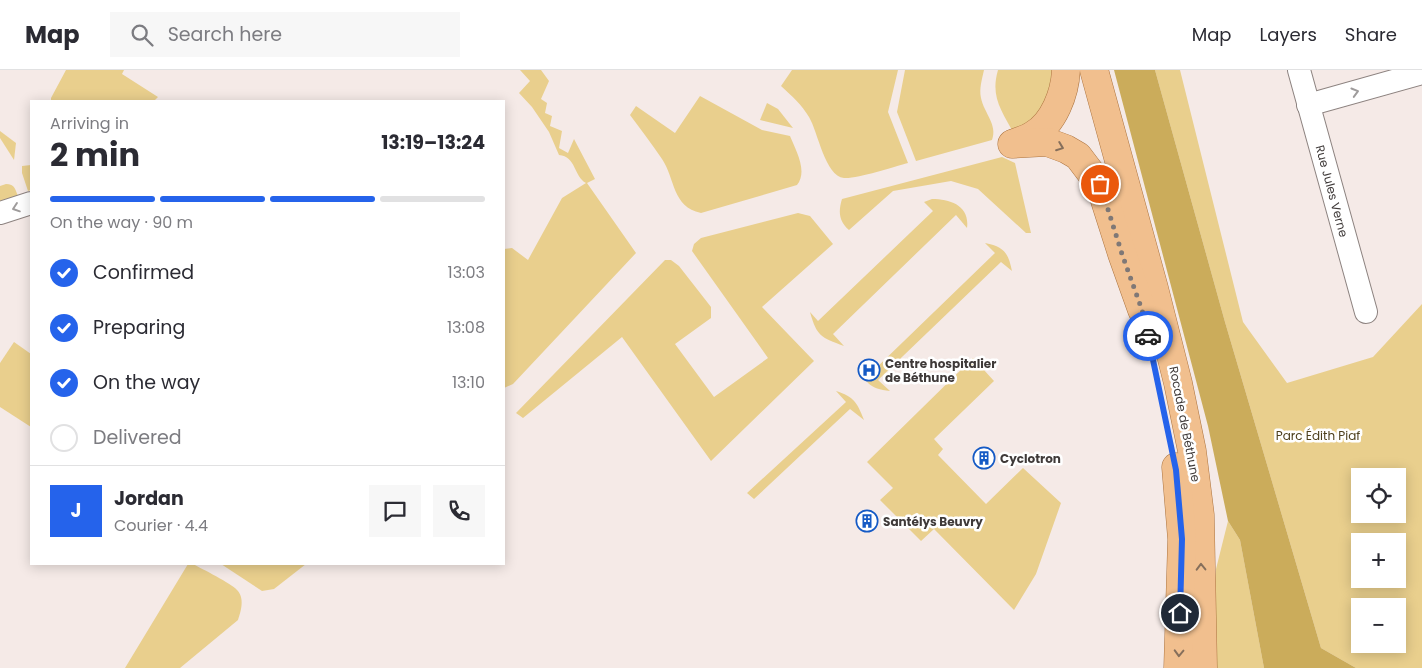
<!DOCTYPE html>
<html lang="en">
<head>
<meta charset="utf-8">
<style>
	:root { --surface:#fff; --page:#f7f7f7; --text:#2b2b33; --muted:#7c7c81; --line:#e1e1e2; --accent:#2563eb }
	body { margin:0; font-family:Poppins,sans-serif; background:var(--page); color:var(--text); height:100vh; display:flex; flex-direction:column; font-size:19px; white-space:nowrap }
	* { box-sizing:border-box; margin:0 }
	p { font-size:16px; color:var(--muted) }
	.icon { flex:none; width:28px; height:28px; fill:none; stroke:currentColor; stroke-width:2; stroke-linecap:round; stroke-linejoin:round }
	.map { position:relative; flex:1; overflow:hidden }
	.details { position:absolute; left:30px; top:30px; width:475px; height:465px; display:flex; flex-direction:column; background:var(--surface); border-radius:0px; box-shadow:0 2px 12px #0003 }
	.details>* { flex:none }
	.tools { position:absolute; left:1351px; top:398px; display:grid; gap:10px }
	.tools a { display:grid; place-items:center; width:55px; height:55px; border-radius:0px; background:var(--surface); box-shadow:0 2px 12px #0003; font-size:25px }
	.pin { position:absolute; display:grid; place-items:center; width:42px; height:42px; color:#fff; margin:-21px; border:2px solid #fff; border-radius:50%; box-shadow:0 1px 5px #0007 }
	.courier { position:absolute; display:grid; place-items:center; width:50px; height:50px; margin:-25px; border:4px solid #2563eb; border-radius:50%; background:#fff; color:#222; box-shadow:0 1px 6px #0007 }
	.head em { font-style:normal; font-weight:700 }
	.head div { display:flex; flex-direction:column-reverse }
	.head { display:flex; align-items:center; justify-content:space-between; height:85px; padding:0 20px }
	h1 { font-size:32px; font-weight:700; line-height:38px }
	.bar { display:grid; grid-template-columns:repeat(4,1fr); gap:8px 5px; align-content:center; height:60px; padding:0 20px }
	.bar i { height:6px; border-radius:4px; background:var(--line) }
	.bar .selected { background:var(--accent) }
	.bar p { grid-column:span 4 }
	.line { display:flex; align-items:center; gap:12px; padding:0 20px; border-top:1px solid var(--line) }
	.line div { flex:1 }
	.round { display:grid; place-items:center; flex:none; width:52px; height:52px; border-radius:0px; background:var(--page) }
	ol { padding:0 20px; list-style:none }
	li { display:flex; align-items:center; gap:15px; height:55px }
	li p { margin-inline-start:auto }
	li .icon { padding:5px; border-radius:50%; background:var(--accent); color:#fff; stroke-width:4 }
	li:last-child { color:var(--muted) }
	li i { width:28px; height:28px; border:2px solid var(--line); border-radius:50% }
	header { display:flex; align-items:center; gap:30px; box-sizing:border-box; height:70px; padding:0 25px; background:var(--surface); border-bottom:1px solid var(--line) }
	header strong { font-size:24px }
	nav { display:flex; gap:28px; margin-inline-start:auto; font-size:18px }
	.search { width:350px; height:45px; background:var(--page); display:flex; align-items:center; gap:12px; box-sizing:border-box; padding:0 18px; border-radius:0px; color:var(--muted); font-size:19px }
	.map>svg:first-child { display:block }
	.green { fill:#e9cf8d; fill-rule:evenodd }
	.forest { fill:#cbac5b }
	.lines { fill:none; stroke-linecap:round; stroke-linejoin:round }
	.minor-casing { stroke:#8d8380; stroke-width:24 }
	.primary-casing { stroke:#ac7440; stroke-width:29 }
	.minor { stroke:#fff; stroke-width:22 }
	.primary { stroke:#f1bf8e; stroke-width:28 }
	.oneway { stroke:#9f9c9c }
	.oneway2 { stroke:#866f5b }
	.done { stroke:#7f7876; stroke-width:5; stroke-dasharray:0 9 }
	.route { stroke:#2563eb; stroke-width:6 }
	.labels { text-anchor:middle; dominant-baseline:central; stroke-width:5; stroke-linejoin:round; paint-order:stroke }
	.street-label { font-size:12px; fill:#3f3a39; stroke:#fff }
	.poi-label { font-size:12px; font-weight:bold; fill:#3f3a39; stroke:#fff; text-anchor:start }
	.park-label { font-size:12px; fill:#4c3e1b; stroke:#fff }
</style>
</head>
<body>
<header>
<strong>Map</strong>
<div class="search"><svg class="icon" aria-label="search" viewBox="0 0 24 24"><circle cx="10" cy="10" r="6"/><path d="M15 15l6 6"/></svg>Search here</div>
<nav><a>Map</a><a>Layers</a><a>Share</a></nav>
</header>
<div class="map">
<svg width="1422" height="598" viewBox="0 0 1422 598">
	<rect width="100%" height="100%" fill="#f5eae7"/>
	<!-- green -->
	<g class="green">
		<polygon points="66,0 124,0 122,4 158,27 154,31 51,31 51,28"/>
		<path d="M520,0H541L549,11L541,29L547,33L545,43L552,46L550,56L562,61L559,78L568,83L574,69L595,109L587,113L636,183L513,314L504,318V179L512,178L528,190L562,128L586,113C574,107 576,86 559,85L549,62L532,37L519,23L530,11Z"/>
		<path d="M792,0H898L888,42L908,93C893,97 857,109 844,108C825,106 818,62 809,47C802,35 792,26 781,16Z"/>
		<path d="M905,0H984C982,9 979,19 981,28C984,43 998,55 992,70L916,91L897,42Z"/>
		<path d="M998,0H1058L1045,42L1014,64C1002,41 990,27 998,0Z"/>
		<path d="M1155,0H1180L1243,252L1287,313L1373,287L1422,234V598H1356L1321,578L1225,252ZM1360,406H1398V444H1360ZM1360,471H1398V509H1360ZM1360,536H1398V574H1360Z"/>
		<path d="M700,26L762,60L790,66C796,81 808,101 797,115L701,143C672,137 675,108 662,89C652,74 641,60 630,45L636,36L675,63Z"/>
		<polygon points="767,33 778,39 793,58 760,50"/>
		<polygon points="0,61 16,73 14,90 0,68"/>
		<path d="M1002,87L1015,93L1031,163H1026L978,119L951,111L893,121L849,160C839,151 838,142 842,129Z"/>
		<polygon points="31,95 31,120 28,121 22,103 22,96"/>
		<path d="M6,114C15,114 15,119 18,126L0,132V116Z"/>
		<path d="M932,129C951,129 970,136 967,158L956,145L833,264L844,276C821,267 817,267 810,242L818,251L933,141L924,132Z"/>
		<polygon points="798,143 810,146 833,174 762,237 814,291 711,391 622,267 523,348 516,343 665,190 671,190 679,196 711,237 711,248 675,274 714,327 768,288 692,181 694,174 701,168"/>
		<path d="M985,173C1004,177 1008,182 1012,201L1001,192L878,310L890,321C870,319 863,312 860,293L873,301L995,183Z"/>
		<polygon points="14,272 31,284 31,357 0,337 0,293"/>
		<polygon points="973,288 994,311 934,369 943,379 938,385 986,434 1023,398 1061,433 1036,504 1014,540 934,459 921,471 880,430 893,418 867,392"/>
		<path d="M836,321C854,327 857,332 864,350L850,339L754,429L747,423L846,332Z"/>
		<polygon points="1228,451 1240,470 1264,598 1216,598 1212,549 1216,499"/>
		<path d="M188,494H193C202,499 231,513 237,520C245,528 241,541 238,550L180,598H125Z"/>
		<polygon points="221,494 306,494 274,519 262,521"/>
	</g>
	<!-- forest -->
	<polygon class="forest" points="1114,0 1155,0 1225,252 1321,578 1356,598 1264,598 1240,470 1228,451 1208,356"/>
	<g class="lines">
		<!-- minor casing -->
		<g class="minor-casing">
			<g id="minor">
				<polyline points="1299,0 1366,242"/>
				<polyline points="1308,35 1422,3"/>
				<polyline points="0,143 31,133"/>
			</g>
		</g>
		<!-- primary casing -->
		<g class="primary-casing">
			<g id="primary">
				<polyline points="1094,0 1154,218 1178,313 1192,381 1200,445 1203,598"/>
				<path d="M1014,73C1020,71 1027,69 1033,65C1054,53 1065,23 1066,0"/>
				<polyline points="1012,74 1047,72 1066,79 1078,86 1100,115 1122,184 1142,240"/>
				<polyline points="1176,397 1182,469 1178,598"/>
			</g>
		</g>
		<!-- minor -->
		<use href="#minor" class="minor"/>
		<!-- primary -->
		<use href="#primary" class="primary"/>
	</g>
	<!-- one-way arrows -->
	<defs><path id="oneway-chevron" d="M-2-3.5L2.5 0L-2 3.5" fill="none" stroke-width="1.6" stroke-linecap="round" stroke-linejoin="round" transform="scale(1.25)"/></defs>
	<g class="oneway">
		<use href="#oneway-chevron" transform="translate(1355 22) rotate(-16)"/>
		<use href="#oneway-chevron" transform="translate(16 138) rotate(161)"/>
	</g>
	<g class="oneway2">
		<use href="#oneway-chevron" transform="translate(1060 77) rotate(21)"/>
		<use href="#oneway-chevron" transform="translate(1201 497) rotate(-91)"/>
		<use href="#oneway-chevron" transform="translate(1179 583) rotate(92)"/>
	</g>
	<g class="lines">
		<!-- done -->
		<polyline class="done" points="1100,114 1122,184 1142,240 1148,266"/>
		<!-- route -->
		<polyline class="route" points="1148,266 1176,400 1182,469 1180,543"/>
	</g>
	<!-- icons -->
	<defs>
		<g id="hospital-ring" transform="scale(1.125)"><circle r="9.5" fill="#fff" stroke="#155ac5" stroke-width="1.5"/><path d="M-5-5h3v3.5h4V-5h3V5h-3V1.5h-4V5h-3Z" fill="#155ac5"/></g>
		<g id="building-ring" transform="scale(1.125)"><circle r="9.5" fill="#fff" stroke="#155ac5" stroke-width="1.5"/><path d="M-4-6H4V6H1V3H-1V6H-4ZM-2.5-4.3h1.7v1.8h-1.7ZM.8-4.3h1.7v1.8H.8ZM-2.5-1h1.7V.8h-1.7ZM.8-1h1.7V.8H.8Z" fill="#155ac5"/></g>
	</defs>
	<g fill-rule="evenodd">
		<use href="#hospital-ring" x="869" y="300"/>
		<use href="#building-ring" x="984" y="388"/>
		<use href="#building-ring" x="867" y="451"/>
	</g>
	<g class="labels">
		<!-- street labels -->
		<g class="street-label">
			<text transform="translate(1332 121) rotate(75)">Rue Jules Verne</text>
			<text transform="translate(1185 354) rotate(79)">Rocade de Béthune</text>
		</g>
		<!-- poi labels -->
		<g class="poi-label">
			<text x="885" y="293">Centre hospitalier<tspan x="885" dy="14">de Béthune</tspan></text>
			<text x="1000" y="388">Cyclotron</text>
			<text x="883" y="451">Santélys Beuvry</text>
		</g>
		<!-- park labels -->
		<g class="park-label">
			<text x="1318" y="365">Parc Édith Piaf</text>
		</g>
	</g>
</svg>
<div class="tools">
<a><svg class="icon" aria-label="locate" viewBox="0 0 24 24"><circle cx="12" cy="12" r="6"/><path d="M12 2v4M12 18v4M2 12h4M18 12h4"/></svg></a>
<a>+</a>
<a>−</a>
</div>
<div class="pin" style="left:1100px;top:114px;background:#ea580c"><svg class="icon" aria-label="bag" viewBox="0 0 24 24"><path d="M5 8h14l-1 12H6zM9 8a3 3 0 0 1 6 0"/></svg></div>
<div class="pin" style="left:1180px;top:543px;background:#1f2937"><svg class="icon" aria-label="home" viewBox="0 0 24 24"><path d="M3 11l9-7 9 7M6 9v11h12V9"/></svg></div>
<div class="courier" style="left:1148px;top:266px"><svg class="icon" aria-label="car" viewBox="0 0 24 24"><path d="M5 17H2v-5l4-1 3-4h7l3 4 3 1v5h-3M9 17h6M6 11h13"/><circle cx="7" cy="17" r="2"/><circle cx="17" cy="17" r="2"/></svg></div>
<section class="details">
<div class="head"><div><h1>2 min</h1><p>Arriving in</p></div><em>13:19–13:24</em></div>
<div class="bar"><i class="selected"></i><i class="selected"></i><i class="selected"></i><i></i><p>On the way · 90 m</p></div>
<ol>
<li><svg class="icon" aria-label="check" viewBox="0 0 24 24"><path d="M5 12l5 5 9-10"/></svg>Confirmed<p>13:03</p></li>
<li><svg class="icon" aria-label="check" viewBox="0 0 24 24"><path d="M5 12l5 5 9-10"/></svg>Preparing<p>13:08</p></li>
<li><svg class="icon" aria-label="check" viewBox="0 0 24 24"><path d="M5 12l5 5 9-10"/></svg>On the way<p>13:10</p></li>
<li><i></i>Delivered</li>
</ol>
<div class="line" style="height:90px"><b class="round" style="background:var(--accent);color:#fff">J</b><div><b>Jordan</b><p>Courier · 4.4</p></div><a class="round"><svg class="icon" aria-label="chat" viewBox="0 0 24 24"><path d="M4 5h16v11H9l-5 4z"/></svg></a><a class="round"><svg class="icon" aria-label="phone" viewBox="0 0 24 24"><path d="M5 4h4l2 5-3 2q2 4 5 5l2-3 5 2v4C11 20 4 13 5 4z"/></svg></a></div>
</section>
</div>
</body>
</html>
